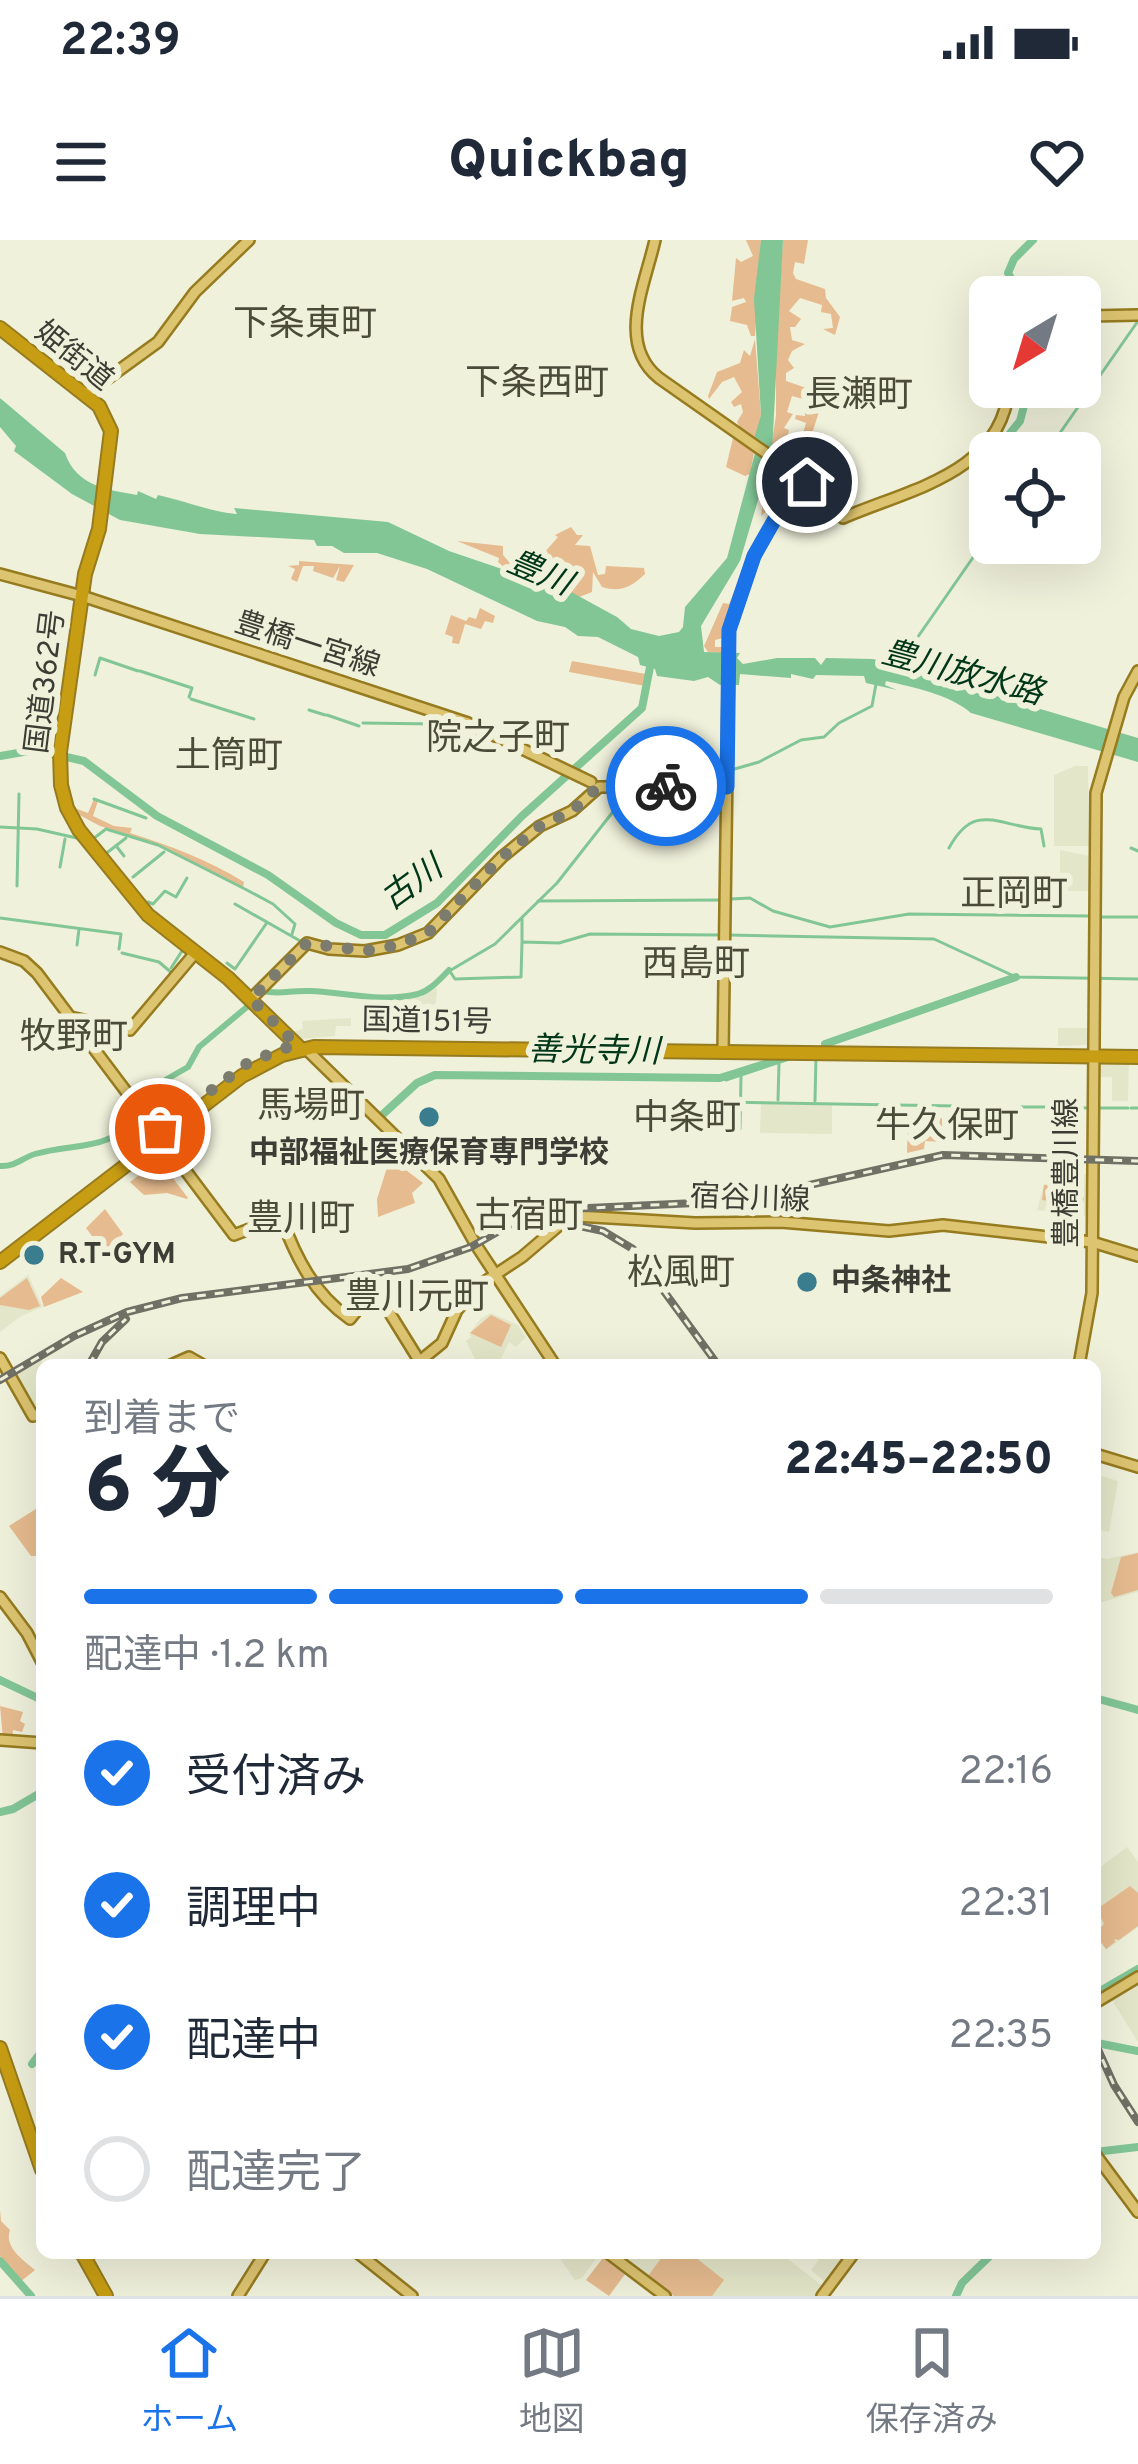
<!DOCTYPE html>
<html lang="ja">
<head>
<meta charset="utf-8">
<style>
	:root { --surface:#fff; --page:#f6f6f7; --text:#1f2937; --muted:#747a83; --line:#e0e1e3; --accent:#1a73e8 }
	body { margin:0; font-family:Overpass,"Noto Sans JP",sans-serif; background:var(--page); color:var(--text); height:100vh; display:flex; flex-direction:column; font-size:45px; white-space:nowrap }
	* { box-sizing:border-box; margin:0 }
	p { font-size:39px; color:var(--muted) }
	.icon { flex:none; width:66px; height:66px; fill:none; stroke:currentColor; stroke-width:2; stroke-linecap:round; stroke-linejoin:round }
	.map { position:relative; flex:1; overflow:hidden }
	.details { position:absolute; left:36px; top:1119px; width:1065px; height:900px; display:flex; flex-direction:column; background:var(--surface); border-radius:18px; box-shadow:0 12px 48px #0002 }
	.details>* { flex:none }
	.needle { width:78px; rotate:218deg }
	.fabs { position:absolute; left:969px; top:36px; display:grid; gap:24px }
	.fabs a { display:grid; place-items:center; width:132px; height:132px; border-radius:18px; background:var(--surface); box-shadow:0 12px 48px #0002; font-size:60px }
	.pin { position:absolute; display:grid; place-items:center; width:102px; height:102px; color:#fff; margin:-51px; border:6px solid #fff; border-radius:50%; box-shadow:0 3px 12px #0007 }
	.courier { position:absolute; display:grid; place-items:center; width:120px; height:120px; margin:-60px; border:9px solid #1a73e8; border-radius:50%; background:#fff; color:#222; box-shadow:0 3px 15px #0007 }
	.overview em { font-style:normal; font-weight:800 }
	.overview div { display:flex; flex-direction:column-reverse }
	.overview { display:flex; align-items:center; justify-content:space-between; height:204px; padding:0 48px }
	h1 { font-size:78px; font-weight:800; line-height:90px }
	.bar { display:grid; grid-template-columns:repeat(4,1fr); gap:18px 12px; align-content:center; height:144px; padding:0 48px }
	.bar i { height:15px; border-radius:9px; background:var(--line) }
	.bar .selected { background:var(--accent) }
	.bar p { grid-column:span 4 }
	ol { padding:0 48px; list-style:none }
	li { display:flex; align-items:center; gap:36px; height:132px }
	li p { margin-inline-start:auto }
	li .icon { padding:12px; border-radius:50%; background:var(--accent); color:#fff; stroke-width:4 }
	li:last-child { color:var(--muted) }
	li i { width:66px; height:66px; border:6px solid var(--line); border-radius:50% }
	.status { display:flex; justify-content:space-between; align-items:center; height:84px; padding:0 60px; background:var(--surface); direction:ltr }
	.status svg { height:33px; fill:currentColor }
	header { display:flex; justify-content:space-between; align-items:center; height:156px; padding:0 48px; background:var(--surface); font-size:54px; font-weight:800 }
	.tabs { display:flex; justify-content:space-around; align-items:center; height:168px; border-top:3px solid var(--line); background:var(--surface); font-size:33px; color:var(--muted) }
	.tabs a { display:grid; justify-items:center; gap:6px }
	.tabs .selected { color:var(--accent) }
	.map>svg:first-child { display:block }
	.built { fill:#e4e6c9 }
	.green { fill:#e6bb8f }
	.water { fill:#82c696 }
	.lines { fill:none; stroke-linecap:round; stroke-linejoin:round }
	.stream { stroke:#82c696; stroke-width:3 }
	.canal { stroke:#82c696; stroke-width:6 }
	.river { stroke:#82c696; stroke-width:8 }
	.major-casing { stroke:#967b1f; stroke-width:14 }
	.highway-casing { stroke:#967b1f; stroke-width:16 }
	.major { stroke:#ddc471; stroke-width:9 }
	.highway { stroke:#c79d13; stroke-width:12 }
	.rail-casing { stroke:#707164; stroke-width:8 }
	.rail { stroke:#f0f1db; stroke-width:3; stroke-dasharray:9; stroke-linecap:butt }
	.done { stroke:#7b7c6e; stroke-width:12; stroke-dasharray:0 21.6 }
	.route { stroke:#1a73e8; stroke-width:15 }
	.poi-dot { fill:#3a7d8e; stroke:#f0f1db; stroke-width:4.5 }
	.labels { text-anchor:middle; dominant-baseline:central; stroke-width:12; stroke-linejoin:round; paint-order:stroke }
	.street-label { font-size:30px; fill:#3c3d34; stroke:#f0f1db }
	.poi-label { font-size:30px; font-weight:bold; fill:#3c3d34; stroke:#f0f1db; text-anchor:start }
	.water-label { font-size:33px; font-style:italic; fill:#003718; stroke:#f0f1db }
	.quarter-label { font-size:36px; fill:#4a4b39; stroke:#f0f1db }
</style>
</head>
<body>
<div class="status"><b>22:39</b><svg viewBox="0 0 49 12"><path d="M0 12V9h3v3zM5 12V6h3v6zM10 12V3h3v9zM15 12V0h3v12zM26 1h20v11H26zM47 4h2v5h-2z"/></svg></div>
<header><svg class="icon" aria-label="menu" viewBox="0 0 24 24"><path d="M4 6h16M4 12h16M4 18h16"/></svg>Quickbag<svg class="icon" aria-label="heart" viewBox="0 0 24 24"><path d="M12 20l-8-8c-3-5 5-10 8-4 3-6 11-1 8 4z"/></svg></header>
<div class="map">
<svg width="1138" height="2056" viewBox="0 0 1138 2056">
	<rect width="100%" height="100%" fill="#f0f1db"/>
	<!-- built -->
	<g class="built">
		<polygon points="1075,526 1088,526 1089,606 1054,606 1054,535"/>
		<polygon points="1060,610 1090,616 1090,651 1060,651"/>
		<polygon points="437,748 435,777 397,775 398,759 420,757"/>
		<polygon points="351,778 351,786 336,786 335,796 301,799 292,792 303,789 302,781"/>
		<polygon points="1058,788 1089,788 1088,805 1058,806"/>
		<polygon points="1099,821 1129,821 1128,861 1112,861 1112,837 1096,837"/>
		<polygon points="761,864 832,865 832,894 760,893"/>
		<polygon points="1088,934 1088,976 1037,970 1044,944 1078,946 1080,935"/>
		<polygon points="28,1035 43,1067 21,1076 0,1092 0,1056"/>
		<polygon points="491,1073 518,1085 526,1097 516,1107 509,1102 498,1125 471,1125 475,1119 466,1101 471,1097 469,1094 481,1078"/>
		<polygon points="42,1120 42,1172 35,1174 14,1136"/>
		<polygon points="1095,1234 1118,1241 1109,1292 1095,1289"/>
		<polygon points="1138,1312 1138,1352 1095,1364 1095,1316 1107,1319"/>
		<polygon points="1127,1607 1138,1622 1138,1687 1106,1710 1095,1695 1095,1631"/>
		<polygon points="1138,1740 1138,1802 1110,1757"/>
		<polygon points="556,2013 600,2013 582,2038 575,2040"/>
		<polygon points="613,2013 780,2013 824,2047 817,2056 669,2056"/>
		<polygon points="824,2013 849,2013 826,2043 811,2030"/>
	</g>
	<!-- green -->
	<g class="green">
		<polygon points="746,0 761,0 755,96 751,96 747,85 730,81 732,67 746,62 744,58 732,61 736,18 741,22 753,16"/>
		<path d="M783,0H808L804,24L795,22L793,33L796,39L825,49L826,58L840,77L835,95L823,89L833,88L831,74L821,72L822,65L800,58L789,71L801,79L795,87H790L792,100L805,104L792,111L788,120L794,128L786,133V141L812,150L810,158L822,162L805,216L799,218L802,209L794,206L795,201L802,203L798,192L803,193L806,183L795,179L796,175L805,176L806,160L792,156L787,172L793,174L784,188L789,190L785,206L794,209L796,218C784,221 780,224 781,237L773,244L770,268L761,276L776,175V101Z"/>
		<polygon points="755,99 761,175 750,234 745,236 726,227 734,194 741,190 737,182 743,172 741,164 734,167 731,162 742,152 734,137 722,142 709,159 708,156 717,132 740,123 744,110 750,116"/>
		<path d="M571,287L577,295H583L575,305L590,306L598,335L605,334L606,326L644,328L645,334C632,346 622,353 602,347L593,332L592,352L579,357L511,333L498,322L499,318L457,301L503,306V315L511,324L524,322L539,331L544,327V313L558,297L555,295Z"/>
		<polygon points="299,321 354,325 344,342 336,340 340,326 333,338 313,331 314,326 303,326 297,342 291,339 295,329 288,326 299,325"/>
		<polygon points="741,334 744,335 727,397 715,400 715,407 727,407 727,414 708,412 704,406 723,363 729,364"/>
		<polygon points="480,368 495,376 493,383 485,381 481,389 465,384 459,404 452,403 453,397 445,394 451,375 466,381 469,377 476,379"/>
		<polygon points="572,421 646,434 645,446 569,432"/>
		<path d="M94,559L98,561L93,576L114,586L132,588L130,593C169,605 208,620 244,642L243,648L159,604L100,586L70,570L69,566L88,573Z"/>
		<polygon points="908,878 942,878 942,902 925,901 924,909 907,913"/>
		<polygon points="390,918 423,943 412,953 415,963 378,977 377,959"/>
		<polygon points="159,920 188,958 187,959 167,953 144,955 130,942"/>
		<polygon points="1044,945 1078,947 1084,951 1083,965 1042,960"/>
		<polygon points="105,969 123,994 121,996 127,1009 118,1014 114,1009 110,1011 113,1017 110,1020 86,988"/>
		<polygon points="27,1038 40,1066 29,1070 0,1065 0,1058"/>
		<polygon points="61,1038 83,1052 44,1067 41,1057"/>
		<polygon points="491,1075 511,1085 501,1107 470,1093"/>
		<polygon points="39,1267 42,1267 42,1316 31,1316 9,1286"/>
		<polygon points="1138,1313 1138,1350 1114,1357 1111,1353 1121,1317"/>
		<polygon points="0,1466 23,1472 20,1481 25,1484 22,1492 13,1490 12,1500 3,1499"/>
		<polygon points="1130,1646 1138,1653 1138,1686 1119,1700 1114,1699 1115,1702 1106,1709 1095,1694 1104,1684 1097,1669"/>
		<path d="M0,1970L1,1981L10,1990C4,2007 22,2019 35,2030L20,2042L0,2016Z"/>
		<polygon points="665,2013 690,2013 724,2040 712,2056 674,2056 648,2036"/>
		<polygon points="606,2014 628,2030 609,2056 586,2040"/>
	</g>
	<!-- water -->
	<path class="water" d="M761,0H783L772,213L740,321L701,386L704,412L740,413L737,418L743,424L777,418H815L821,425L826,418L873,419L1138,498V522L971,473C951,455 913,447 886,441L885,445L897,450L866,443L864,436L816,435L813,439L791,434V438L740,434L739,445H720L708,437L694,441L657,436L655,429L640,425L638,417L598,397L578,396L565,387L537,381L427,329L377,313H344L332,306H317L314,300L200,294L120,280L72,254L14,211L16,206L0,187V158L65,213C76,246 108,250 137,255L138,251L156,259L158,255C181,260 216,273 237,274L234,268L388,282L449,311L573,353L617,377L631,389L659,396L679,392L683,387L685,367L727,318L755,213L751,209L761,175L754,59Z"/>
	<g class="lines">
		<!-- stream -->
		<g class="stream">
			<polyline points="1046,213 1138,81"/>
			<polyline points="906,414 990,293"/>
			<polyline points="140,431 192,448 189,457"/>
			<polyline points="95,435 100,418 138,431"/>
			<polyline points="191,459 254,479"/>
			<polyline points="309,470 325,475"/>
			<polyline points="327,475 359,486"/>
			<polyline points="363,483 435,484 451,481"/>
			<polyline points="731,530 759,522 801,500 824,497 839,483 872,466 876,444"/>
			<polyline points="684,542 721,533"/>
			<polyline points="94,559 146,578"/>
			<polyline points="0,587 37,589 81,599"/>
			<polyline points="93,599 106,589 158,605 243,648"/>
			<polyline points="117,607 124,616"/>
			<path d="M949,608C975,560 999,587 1041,589L1044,606"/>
			<polyline points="1131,608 1138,611"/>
			<polyline points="104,615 126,598"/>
			<polyline points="60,627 65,599"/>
			<polyline points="133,637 164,612"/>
			<polyline points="17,646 19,554"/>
			<polyline points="245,649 273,664 295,684 292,694"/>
			<polyline points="731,659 750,658 773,671 830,687 909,674 1089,676"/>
			<polyline points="538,661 722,660"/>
			<polyline points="235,664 302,702"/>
			<polyline points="145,666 148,662 153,664 165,651 176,657 187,638"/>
			<polyline points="1101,677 1138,677"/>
			<polyline points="0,678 121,694 119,709"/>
			<polyline points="728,695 934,699 1016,737 1138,739"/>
			<polyline points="522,700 522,679"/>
			<polyline points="77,705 79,689"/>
			<polyline points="122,713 159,722 173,734"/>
			<polyline points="227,723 235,729 266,684"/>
			<polyline points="171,728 182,711"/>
			<polyline points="449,730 455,739 521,737 522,702 559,703 590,694 719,695"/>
			<polyline points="451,730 495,704 557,643 612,573 671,550"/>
			<polyline points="726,840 792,818"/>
			<polyline points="778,860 779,823"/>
			<polyline points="815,861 816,816"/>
			<polyline points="724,862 1017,867"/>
			<polyline points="1020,867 1054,867"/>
			<polyline points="1057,867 1088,868"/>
			<polyline points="1099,868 1128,868"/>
			<polyline points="1131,868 1138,868"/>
			<polyline points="740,889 741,836"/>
			<polyline points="911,895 912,882"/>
			<polyline points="111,899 112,900"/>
			<polyline points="113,902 122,914"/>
		</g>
		<!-- canal -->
		<g class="canal">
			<path d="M262,751C281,755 290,750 310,751C345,752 382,763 418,754C431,750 440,739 449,730"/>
			<polyline points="142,869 167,839 188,827 199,807 254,761"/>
			<path d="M0,926C15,927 22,918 35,914C76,902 111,913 139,873"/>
		</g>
		<!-- river -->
		<g class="river">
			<polyline points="1022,57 1008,33 1014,19 1033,0"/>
			<polyline points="1003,202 1020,181 1029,147"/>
			<polyline points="0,516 35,510 84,521 157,576 268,635 336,683 361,695 385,695 437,663 522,576 642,468 651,422"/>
			<polyline points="825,804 1016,737"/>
			<polyline points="381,876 417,843 435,835 720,838 787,817"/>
			<polyline points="0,1440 42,1460"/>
			<polyline points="1095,1458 1138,1470"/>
			<polyline points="0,1572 13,1569 42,1552"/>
			<polyline points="1095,1754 1138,1729"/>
			<polyline points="1097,1803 1138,1811"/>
			<polyline points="32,1824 42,1811"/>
			<polyline points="1095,1912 1138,1907"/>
			<polyline points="0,2021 31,2056"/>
			<polyline points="956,2056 962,2043 993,2013"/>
		</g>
		<!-- major casing -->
		<g class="major-casing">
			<g id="major">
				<path d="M655,0C645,45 616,104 659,138L817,249L843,278C909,249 1002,234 1009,147"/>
				<polyline points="1080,87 1089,76 1138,75"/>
				<polyline points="85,155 158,102 195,52 249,0"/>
				<polyline points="0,334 82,356 468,483 591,542"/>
				<path d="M0,712L24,721L37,733L234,995L281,977C296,1018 314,1054 350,1079L373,1051"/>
				<polyline points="251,759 307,703 329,709 365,711 398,705 428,693 502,617 540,586 572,571 599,547 727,547"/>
				<polyline points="70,777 130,790 195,713"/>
				<polyline points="306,809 439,939 476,1005 555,1125"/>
				<polyline points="723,811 729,390 754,316 784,263 803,239"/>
				<polygon points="379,1049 383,1055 381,1059 373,1056"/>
				<polyline points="381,1059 420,1122"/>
				<polyline points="0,1118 33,1176 42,1174"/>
				<polyline points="171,1125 189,1117 203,1125"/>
				<polyline points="415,1125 442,1103 457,1070 481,1044 522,1017 569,977 576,976 695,983 781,982 889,991 943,985 1092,1002 1138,1016"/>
				<polyline points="1079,1125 1092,1053 1096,553 1124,457 1138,431"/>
				<polyline points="1095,1214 1138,1227"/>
				<polyline points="0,1357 27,1393 42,1422"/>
				<polyline points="0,1500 42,1503"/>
				<polyline points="1095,1763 1138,1737"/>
				<polyline points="1095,1914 1138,1972"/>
				<polyline points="358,2013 412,2056"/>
				<polyline points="608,2013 665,2056"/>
				<polyline points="238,2056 265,2013"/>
				<polyline points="822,2056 854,2013"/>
			</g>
		</g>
		<!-- highway casing -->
		<g class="highway-casing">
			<g id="highway">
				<polyline points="0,88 99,166 111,191 99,289 85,334 60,512 61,545 67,568 79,590 148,675 228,738 302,810"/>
				<polyline points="0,1022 242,836 282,815 314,807 1138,817"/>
				<polyline points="0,1808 42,1930"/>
				<polyline points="82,2013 106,2056"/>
			</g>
		</g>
		<!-- major -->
		<use href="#major" class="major"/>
		<!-- highway -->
		<use href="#highway" class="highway"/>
		<!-- rail casing -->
		<g class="rail-casing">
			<g id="rail">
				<polyline points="547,979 603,991 633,1009 718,1125"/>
				<polyline points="89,1125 102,1102 126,1079"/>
				<polyline points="0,1140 74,1096 127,1072 182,1058 408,1029 471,1007 511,984 546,970 738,961 943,915 1138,921"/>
				<polyline points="1095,1803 1114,1845 1138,1882"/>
			</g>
		</g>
		<!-- rail -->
		<use href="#rail" class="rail"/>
	</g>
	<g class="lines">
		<!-- done -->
		<polyline class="done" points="160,889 249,822 296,804 251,759 307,703 365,711 398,705 429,692 502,617 540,586 572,571 598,547 666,546"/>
		<!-- route -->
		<polyline class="route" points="666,546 727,547 729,390 754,316 784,263 803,239 807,242"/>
	</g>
	<!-- markers -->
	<g class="poi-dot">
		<circle cx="429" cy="877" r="12"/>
		<circle cx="34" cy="1015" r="12"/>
		<circle cx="807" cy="1042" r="12"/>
	</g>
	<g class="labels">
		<!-- street labels -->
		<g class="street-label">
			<text transform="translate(73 117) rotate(39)">姫街道</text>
			<text transform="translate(307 406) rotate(18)">豊橋一宮線</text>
			<text transform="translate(47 442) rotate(-83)">国道362号</text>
			<text transform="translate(427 783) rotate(1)">国道151号</text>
			<text transform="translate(1068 933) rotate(-90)">豊橋豊川線</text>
			<text transform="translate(750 960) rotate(2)">宿谷川線</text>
		</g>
		<!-- poi labels -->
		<g class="poi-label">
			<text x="429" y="914" text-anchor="middle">中部福祉医療保育専門学校</text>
			<text x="58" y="1015">R.T-GYM</text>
			<text x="831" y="1042">中条神社</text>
		</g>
		<!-- water labels -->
		<g class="water-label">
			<text transform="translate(539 335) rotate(23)">豊川</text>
			<text transform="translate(962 435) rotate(15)">豊川放水路</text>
			<text transform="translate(413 645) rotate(-36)">古川</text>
			<text transform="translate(594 813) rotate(1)">善光寺川</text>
		</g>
		<!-- quarter labels -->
		<g class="quarter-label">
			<text x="305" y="86">下条東町</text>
			<text x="537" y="145">下条西町</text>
			<text x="859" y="157">長瀬町</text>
			<text x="498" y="500">院之子町</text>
			<text x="229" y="518">土筒町</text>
			<text x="1014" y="656">正岡町</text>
			<text x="696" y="726">西島町</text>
			<text x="74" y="799">牧野町</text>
			<text x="311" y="868">馬場町</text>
			<text x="687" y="880">中条町</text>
			<text x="947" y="888">牛久保町</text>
			<text x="529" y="978">古宿町</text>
			<text x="301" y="981">豊川町</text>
			<text x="681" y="1035">松風町</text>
			<text x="417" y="1059">豊川元町</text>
		</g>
	</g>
</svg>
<div class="fabs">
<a><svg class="needle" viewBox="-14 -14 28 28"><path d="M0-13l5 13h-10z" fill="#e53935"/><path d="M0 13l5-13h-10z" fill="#747a83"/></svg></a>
<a><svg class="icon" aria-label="locate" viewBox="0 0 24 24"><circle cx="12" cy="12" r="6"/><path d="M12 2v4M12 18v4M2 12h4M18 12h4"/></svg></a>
</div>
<div class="pin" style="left:160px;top:889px;background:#ea580c"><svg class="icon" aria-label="bag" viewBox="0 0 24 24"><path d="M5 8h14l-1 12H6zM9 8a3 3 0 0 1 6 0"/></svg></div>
<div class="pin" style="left:807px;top:242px;background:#1f2937"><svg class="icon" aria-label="home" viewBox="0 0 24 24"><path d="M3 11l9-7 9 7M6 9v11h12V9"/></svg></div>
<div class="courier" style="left:666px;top:546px"><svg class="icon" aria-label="bike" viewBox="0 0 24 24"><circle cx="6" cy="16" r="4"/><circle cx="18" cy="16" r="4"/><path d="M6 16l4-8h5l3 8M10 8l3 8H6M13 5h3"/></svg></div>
<section class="details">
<div class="overview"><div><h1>6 分</h1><p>到着まで</p></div><em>22:45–22:50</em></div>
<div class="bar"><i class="selected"></i><i class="selected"></i><i class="selected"></i><i></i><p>配達中 · 1.2 km</p></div>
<ol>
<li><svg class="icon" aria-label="check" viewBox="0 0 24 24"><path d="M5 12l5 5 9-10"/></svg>受付済み<p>22:16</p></li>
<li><svg class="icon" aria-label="check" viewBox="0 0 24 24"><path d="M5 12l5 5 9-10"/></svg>調理中<p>22:31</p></li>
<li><svg class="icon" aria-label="check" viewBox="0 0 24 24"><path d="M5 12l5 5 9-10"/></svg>配達中<p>22:35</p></li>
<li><i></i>配達完了</li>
</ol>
</section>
</div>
<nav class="tabs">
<a class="selected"><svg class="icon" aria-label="home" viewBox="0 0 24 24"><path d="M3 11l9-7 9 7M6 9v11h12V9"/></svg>ホーム</a>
<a><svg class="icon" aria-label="map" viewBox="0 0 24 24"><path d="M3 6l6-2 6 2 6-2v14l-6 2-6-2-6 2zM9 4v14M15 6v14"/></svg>地図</a>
<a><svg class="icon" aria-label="saved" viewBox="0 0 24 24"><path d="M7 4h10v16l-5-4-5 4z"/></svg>保存済み</a>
</nav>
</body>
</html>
